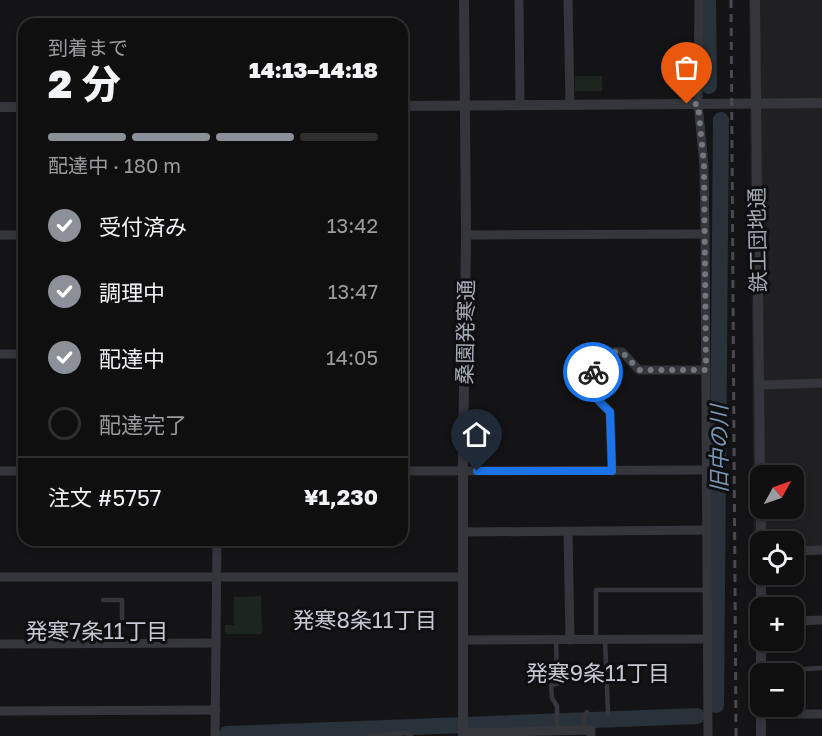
<!DOCTYPE html>
<html lang="ja">
<head>
<meta charset="utf-8">
<style>
	:root { --surface:#0f0f10; --page:#181819; --text:#f1f3f6; --muted:#9b9c9f; --line:#2f2f30; --accent:#8c9099 }
	body { margin:0; font-family:"Golos Text","Noto Sans JP",sans-serif; background:var(--page); color:var(--text); height:100vh; display:flex; flex-direction:column; font-size:22px; white-space:nowrap }
	* { box-sizing:border-box; margin:0 }
	p { font-size:20px; color:var(--muted) }
	.icon { flex:none; width:33px; height:33px; fill:none; stroke:currentColor; stroke-width:2; stroke-linecap:round; stroke-linejoin:round }
	.map { position:relative; flex:1; overflow:hidden }
	.panel { position:absolute; left:18px; top:18px; width:390px; height:528px; display:flex; flex-direction:column; background:var(--surface); border-radius:18px; box-shadow:0 3px 9px #0003,0 0 0 2px var(--line) }
	.panel>* { flex:none }
	.needle { width:39px; rotate:50deg }
	.controls { position:absolute; left:750px; top:465px; display:grid; gap:12px }
	.controls a { display:grid; place-items:center; width:54px; height:54px; border-radius:12px; background:var(--surface); box-shadow:0 3px 9px #0003,0 0 0 2px var(--line); font-size:30px }
	.pin { position:absolute; display:grid; place-items:center; width:51px; height:51px; color:#fff; margin:-62px -26px; border-radius:50% 50% 50% 0; rotate:-45deg; box-shadow:0 0 6px #0007 }
	.pin .icon { rotate:45deg }
	.courier { position:absolute; display:grid; place-items:center; width:60px; height:60px; margin:-30px; border:4px solid #1a73e8; border-radius:50%; background:#fff; color:#222; box-shadow:0 2px 8px #0007 }
	.head em { font-style:normal; font-weight:800 }
	.head div { display:flex; flex-direction:column-reverse }
	.head { display:flex; align-items:center; justify-content:space-between; height:102px; padding:0 30px }
	h1 { font-size:39px; font-weight:800; line-height:45px }
	.bar { display:grid; grid-template-columns:repeat(4,1fr); gap:9px 6px; align-content:center; height:72px; padding:0 30px }
	.bar i { height:8px; border-radius:4px; background:var(--line) }
	.bar .current { background:var(--accent) }
	.bar p { grid-column:span 4 }
	.line { display:flex; align-items:center; gap:15px; padding:0 30px; border-top:2px solid var(--line) }
	.line div { flex:1 }
	ol { padding:0 30px; list-style:none }
	li { display:flex; align-items:center; gap:18px; height:66px }
	li p { margin-inline-start:auto }
	li .icon { padding:6px; border-radius:50%; background:var(--accent); color:#fff; stroke-width:4 }
	li:last-child { color:var(--muted) }
	li i { width:33px; height:33px; border:3px solid var(--line); border-radius:50% }
	.map>svg:first-child { display:block }
	.built { fill:#202023; fill-rule:evenodd }
	.green { fill:#1c251e }
	.lines { fill:none; stroke-linecap:round; stroke-linejoin:round }
	.river { stroke:#29323b; stroke-width:16 }
	.service { stroke:#35363c; stroke-width:4.5 }
	.minor { stroke:#35363c; stroke-width:9 }
	.tertiary { stroke:#35363c; stroke-width:10 }
	.rail { stroke:#484951; stroke-width:3; stroke-dasharray:8 6; stroke-linecap:butt }
	.done { stroke:#72767f; stroke-width:6; stroke-dasharray:0 10.8 }
	.route { stroke:#1a73e8; stroke-width:8 }
	.labels { text-anchor:middle; dominant-baseline:central; stroke-width:6; stroke-linejoin:round; paint-order:stroke }
	.street-label { font-size:21px; fill:#a5aab8; stroke:#0f0f11 }
	.water-label { font-size:22px; font-style:italic; fill:#7996b5; stroke:#0f0f11 }
	.neighbourhood-label { font-size:22px; fill:#c6c9d3; stroke:#0f0f11 }
</style>
</head>
<body>
<div class="map">
<svg width="822" height="736" viewBox="0 0 822 736">
	<rect width="100%" height="100%" fill="#141416"/>
	<!-- built -->
	<path class="built" d="M749,0H822V555L794,556V542H760V557H754ZM760,476H794V508H760Z"/>
	<!-- green -->
	<g class="green">
		<rect x="575" y="76" width="27" height="15"/>
		<polygon points="261,596 262,634 225,634 225,625 234,625 234,597"/>
	</g>
	<g class="lines">
		<!-- river -->
		<g class="river">
			<polyline points="708,0 709,86"/>
			<polyline points="716,705 721,120"/>
			<polyline points="226,736 227,734 697,716"/>
		</g>
		<!-- service -->
		<g class="service">
			<polyline points="103,600 122,600 122,643"/>
			<polyline points="556,640 557,684 551,685 552,698 557,706 557,730"/>
			<polyline points="596,640 596,590 707,590"/>
			<polyline points="605,640 608,713"/>
			<polyline points="804,669 822,668"/>
			<polyline points="584,730 584,717 587,712"/>
			<polyline points="369,736 406,733 411,736"/>
		</g>
		<!-- minor -->
		<g class="minor">
			<polyline points="519,0 520,104"/>
			<polyline points="568,0 570,105"/>
			<polyline points="699,0 698,104 704,165 705,234 708,736"/>
			<polyline points="0,235 24,235"/>
			<polyline points="466,235 705,234"/>
			<polyline points="0,354 24,354"/>
			<polyline points="759,385 822,383"/>
			<polyline points="0,471 24,471"/>
			<polyline points="402,471 706,470"/>
			<polyline points="612,471 610,412 594,396 592,352 622,352 639,370 706,370"/>
			<polyline points="463,532 707,530"/>
			<polyline points="568,532 570,640"/>
			<polyline points="794,551 822,550"/>
			<polyline points="0,577 463,577"/>
			<polyline points="794,621 822,620"/>
			<polyline points="463,640 707,639"/>
			<polyline points="0,644 216,643"/>
			<polyline points="0,711 216,710"/>
			<polyline points="761,714 822,714"/>
			<polyline points="463,733 591,730 591,736"/>
			<polyline points="215,736 217,540"/>
		</g>
		<!-- tertiary -->
		<g class="tertiary">
			<polyline points="755,0 760,480"/>
			<polyline points="402,106 822,103"/>
			<polyline points="0,107 24,107"/>
			<polyline points="761,508 761,542"/>
			<polyline points="761,608 761,574"/>
			<polyline points="760,620 760,625"/>
			<polyline points="761,640 761,674"/>
			<polyline points="761,706 761,736"/>
			<polyline points="463,736 463,460 466,235 464,0"/>
		</g>
		<!-- rail -->
		<polyline class="rail" points="731,0 736,736"/>
	</g>
	<g class="lines">
		<!-- done -->
		<polyline class="done" points="593,372 592,352 622,352 639,370 706,370 704,165 698,104 687,104"/>
		<!-- route -->
		<polyline class="route" points="477,471 612,471 610,412 594,396 593,372"/>
	</g>
	<g class="labels">
		<!-- street labels -->
		<g class="street-label">
			<text transform="translate(757 240) rotate(-91)">鉄工団地通</text>
			<text transform="translate(465 332) rotate(-89)">桑園発寒通</text>
		</g>
		<!-- water labels -->
		<g class="water-label">
			<text transform="translate(718 449) rotate(-90)">旧中の川</text>
		</g>
		<!-- neighbourhood labels -->
		<g class="neighbourhood-label">
			<text x="365" y="619">発寒8条11丁目</text>
			<text x="97" y="630">発寒7条11丁目</text>
			<text x="598" y="672">発寒9条11丁目</text>
		</g>
	</g>
</svg>
<div class="controls">
<a><svg class="needle" viewBox="-14 -14 28 28"><path d="M0-13l5 13h-10z" fill="#e53935"/><path d="M0 13l5-13h-10z" fill="#9b9c9f"/></svg></a>
<a><svg class="icon" aria-label="locate" viewBox="0 0 24 24"><circle cx="12" cy="12" r="6"/><path d="M12 2v4M12 18v4M2 12h4M18 12h4"/></svg></a>
<a>+</a>
<a>−</a>
</div>
<div class="pin" style="left:687px;top:104px;background:#ea580c"><svg class="icon" aria-label="bag" viewBox="0 0 24 24"><path d="M5 8h14l-1 12H6zM9 8a3 3 0 0 1 6 0"/></svg></div>
<div class="pin" style="left:477px;top:471px;background:#1f2937"><svg class="icon" aria-label="home" viewBox="0 0 24 24"><path d="M3 11l9-7 9 7M6 9v11h12V9"/></svg></div>
<div class="courier" style="left:593px;top:372px"><svg class="icon" aria-label="bike" viewBox="0 0 24 24"><circle cx="6" cy="16" r="4"/><circle cx="18" cy="16" r="4"/><path d="M6 16l4-8h5l3 8M10 8l3 8H6M13 5h3"/></svg></div>
<section class="panel">
<div class="head"><div><h1>2 分</h1><p>到着まで</p></div><em>14:13–14:18</em></div>
<div class="bar"><i class="current"></i><i class="current"></i><i class="current"></i><i></i><p>配達中 · 180 m</p></div>
<ol>
<li><svg class="icon" aria-label="check" viewBox="0 0 24 24"><path d="M5 12l5 5 9-10"/></svg>受付済み<p>13:42</p></li>
<li><svg class="icon" aria-label="check" viewBox="0 0 24 24"><path d="M5 12l5 5 9-10"/></svg>調理中<p>13:47</p></li>
<li><svg class="icon" aria-label="check" viewBox="0 0 24 24"><path d="M5 12l5 5 9-10"/></svg>配達中<p>14:05</p></li>
<li><i></i>配達完了</li>
</ol>
<div class="line" style="height:78px"><div>注文 #5757</div><b>¥1,230</b></div>
</section>
</div>
</body>
</html>
